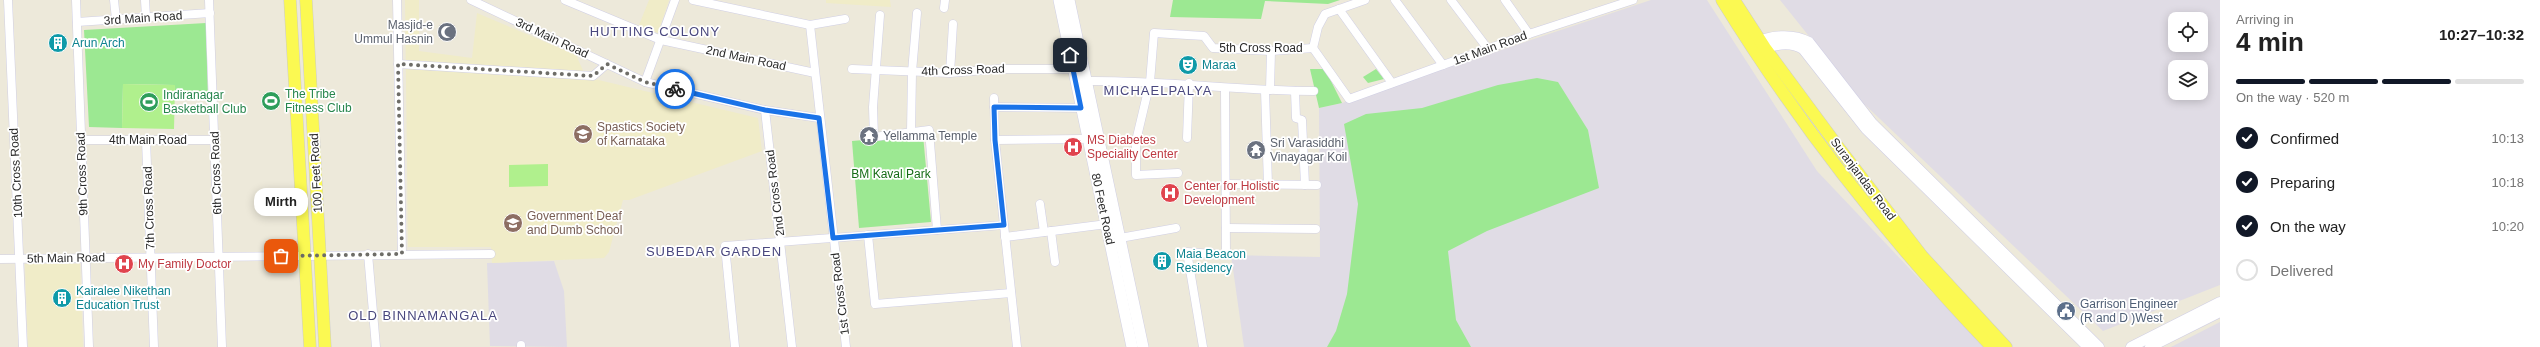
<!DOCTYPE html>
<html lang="en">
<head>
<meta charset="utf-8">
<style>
	:root { --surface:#fff; --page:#f2f2f2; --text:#222; --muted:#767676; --line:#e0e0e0; --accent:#111827 }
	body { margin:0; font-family:Helvetica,sans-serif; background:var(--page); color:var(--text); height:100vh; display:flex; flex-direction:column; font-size:15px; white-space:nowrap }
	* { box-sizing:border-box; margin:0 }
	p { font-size:13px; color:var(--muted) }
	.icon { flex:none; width:22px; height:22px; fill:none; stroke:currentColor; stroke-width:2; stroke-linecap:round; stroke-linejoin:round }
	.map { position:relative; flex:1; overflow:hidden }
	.drawer { display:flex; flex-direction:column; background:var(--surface); width:320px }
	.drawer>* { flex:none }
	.fabs { position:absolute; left:2168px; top:12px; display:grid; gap:8px }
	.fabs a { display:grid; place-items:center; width:40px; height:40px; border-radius:8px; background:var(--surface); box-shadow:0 2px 10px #0003; font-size:20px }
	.pin { position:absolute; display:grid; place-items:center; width:34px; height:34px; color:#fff; margin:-17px; border-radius:8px; box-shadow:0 2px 6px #0006 }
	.courier { position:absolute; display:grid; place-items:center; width:40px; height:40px; margin:-20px; border:3px solid #1a73e8; border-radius:50%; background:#fff; color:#222; box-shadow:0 1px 5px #0007 }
	.bubble { position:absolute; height:28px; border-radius:12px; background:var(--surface); box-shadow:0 2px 10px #0003; font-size:13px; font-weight:800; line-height:28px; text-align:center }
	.headline em { font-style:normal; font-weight:800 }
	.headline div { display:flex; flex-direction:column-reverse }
	.headline { display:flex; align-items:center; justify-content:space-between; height:68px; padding:0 16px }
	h1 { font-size:26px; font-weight:800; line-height:30px }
	.bar { display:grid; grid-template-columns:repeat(4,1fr); gap:6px 4px; align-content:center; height:48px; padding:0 16px }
	.bar i { height:5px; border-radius:3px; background:var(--line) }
	.bar .on { background:var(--accent) }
	.bar p { grid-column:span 4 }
	ol { padding:0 16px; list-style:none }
	li { display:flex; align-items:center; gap:12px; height:44px }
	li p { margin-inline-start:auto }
	li .icon { padding:4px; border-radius:50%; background:var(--accent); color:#fff; stroke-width:4 }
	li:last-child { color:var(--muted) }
	li i { width:22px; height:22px; border:2px solid var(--line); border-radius:50% }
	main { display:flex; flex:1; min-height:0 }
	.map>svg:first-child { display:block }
	.industrial { fill:#e0dce5; fill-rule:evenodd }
	.education { fill:#f0ecc8 }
	.green { fill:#9ce892 }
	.pitch { fill:#b0f08d }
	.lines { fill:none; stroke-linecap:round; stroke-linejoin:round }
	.minor-casing { stroke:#d0cfe4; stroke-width:9 }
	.tertiary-casing { stroke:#d0cfe4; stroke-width:11 }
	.secondary-casing { stroke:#d0cfe4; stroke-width:12 }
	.primary-casing { stroke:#ccc; stroke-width:13 }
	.minor { stroke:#fff; stroke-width:8 }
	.tertiary { stroke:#fff; stroke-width:10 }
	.secondary { stroke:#fff; stroke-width:11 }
	.primary { stroke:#fbf952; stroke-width:12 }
	.done { stroke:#6e6d68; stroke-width:4; stroke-dasharray:0 7.2 }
	.route { stroke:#1a73e8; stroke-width:5 }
	.labels { text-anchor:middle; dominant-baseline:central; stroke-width:3.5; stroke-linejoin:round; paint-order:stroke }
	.street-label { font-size:12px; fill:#2a2a2a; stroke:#fff }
	.worship-label { font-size:12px; fill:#5b616d; stroke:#fff; text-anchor:start }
	.culture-label { font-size:12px; fill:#0d838f; stroke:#fff; text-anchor:start }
	.leisure-label { font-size:12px; fill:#27864d; stroke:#fff; text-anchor:start }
	.education-label { font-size:12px; fill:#785e54; stroke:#fff; text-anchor:start }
	.health-label { font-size:12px; fill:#be3a42; stroke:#fff; text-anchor:start }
	.park-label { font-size:12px; fill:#156c16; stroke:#fff }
	.service-label { font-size:12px; fill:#4e5e75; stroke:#fff; text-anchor:start }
	.neighbourhood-label { font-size:13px; letter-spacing:1px; fill:#49477e; stroke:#fff }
</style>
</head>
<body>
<main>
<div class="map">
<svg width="2220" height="347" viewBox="0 0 2220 347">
	<rect width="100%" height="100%" fill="#ede9da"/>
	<!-- industrial -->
	<g class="industrial">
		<polygon points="1651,0 1707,0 1817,171 1984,347 1244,347 1231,255 1320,257 1319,108 1342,103"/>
		<path d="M1780,0H2220V285L2103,331L1860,100ZM2175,19H2201V45H2175ZM2175,67H2201V93H2175Z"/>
		<polygon points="554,261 564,291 567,347 490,346 487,263"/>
		<polygon points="2220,322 2220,347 2171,347"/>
	</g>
	<!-- education -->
	<g class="education">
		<polygon points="405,0 419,0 419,51 472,58 477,13 576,55 586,77 758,118 762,151 629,200 623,200 609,252 604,258 492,263 491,247 408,247"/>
		<polygon points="649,0 669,0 658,33 639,25"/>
		<polygon points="826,0 890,0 891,7 826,3"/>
		<polygon points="25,264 80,264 83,347 28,347"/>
	</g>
	<!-- green -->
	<g class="green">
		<polygon points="1173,0 1340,0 1328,4 1265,1 1261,19 1170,17"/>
		<polygon points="206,23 208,97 175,96 175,85 123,84 122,128 89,127 84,30"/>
		<polygon points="1310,69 1325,69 1342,103 1319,108"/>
		<polygon points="1376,69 1384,79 1368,83 1363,77"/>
		<polygon points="1537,78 1558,82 1588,130 1599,188 1487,231 1448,251 1456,320 1471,347 1327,347 1336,331 1347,294 1358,204 1344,124 1366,114 1422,108 1498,85"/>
		<polygon points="923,135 931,222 859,228 852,141"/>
	</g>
	<!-- pitch -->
	<g class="pitch">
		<polygon points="123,84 175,85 174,129 122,128"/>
		<polygon points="548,164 548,186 509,187 509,165"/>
	</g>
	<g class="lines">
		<!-- minor casing -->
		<g class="minor-casing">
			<g id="minor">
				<polyline points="8,0 23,347"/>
				<polyline points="76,0 89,347"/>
				<polyline points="114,0 116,19"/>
				<polyline points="145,0 146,17"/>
				<polyline points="209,0 222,347"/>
				<polyline points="397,0 402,254"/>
				<polyline points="471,0 645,82 765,110 819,118"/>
				<polyline points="565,0 661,40 815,73"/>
				<polyline points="693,0 810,25 845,19"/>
				<polyline points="1395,0 1443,65"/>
				<polyline points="1451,0 1488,49"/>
				<polyline points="1505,0 1529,34"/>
				<polyline points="944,8 945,0"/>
				<polyline points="1339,9 1392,83"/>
				<polyline points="880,15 873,107 874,137 929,130 937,230"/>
				<polyline points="77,22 210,13"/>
				<polyline points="810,25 846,347"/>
				<polyline points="1313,48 1349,99 1529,34 1633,0"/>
				<polyline points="1313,48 1318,27 1325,14 1365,0"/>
				<polyline points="398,64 593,76 607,64"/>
				<polyline points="852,69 950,73 997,69 1073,69"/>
				<polyline points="950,73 953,24"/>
				<path d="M1086,81C1163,80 1238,91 1314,91"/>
				<polyline points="645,82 675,0"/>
				<polyline points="1265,90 1268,185"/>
				<polyline points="1270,90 1271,51"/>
				<polyline points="1295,91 1296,118 1302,120 1305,185"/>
				<polyline points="994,98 995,140 1017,347"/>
				<polyline points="994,107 1081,108"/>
				<polyline points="765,110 792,347"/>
				<polyline points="911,132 912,72 917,13"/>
				<polyline points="1187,138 1189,83"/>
				<polyline points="81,140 215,140"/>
				<polyline points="146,140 154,347"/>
				<polyline points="995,140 1082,139"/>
				<polyline points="1178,173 1136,175 1136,141 1150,82 1154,33 1204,36 1213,48 1271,51 1313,48"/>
				<polyline points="1226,184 1317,185"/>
				<polyline points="1040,204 1044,232"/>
				<polyline points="1226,228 1316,229"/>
				<polyline points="1051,231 1055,262"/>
				<polyline points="868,235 875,304 1011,293"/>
				<polyline points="1005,237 1107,224"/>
				<polyline points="1120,238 1176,228"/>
				<polyline points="368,254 376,347"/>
				<polyline points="0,259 491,254"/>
				<polyline points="521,345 521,347"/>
				<polyline points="735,347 725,246 1004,225"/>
				<polyline points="1203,347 1187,252 1226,255 1225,89"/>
			</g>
		</g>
		<!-- tertiary casing -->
		<g class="tertiary-casing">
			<g id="tertiary">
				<path d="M1753,44C1770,35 1792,33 1809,42L1872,123L2099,347"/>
				<path d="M1758,51C1772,45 1790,41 1803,49L1866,129L2088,347"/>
				<polyline points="2131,347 2220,302"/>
				<polyline points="2150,347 2220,312"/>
			</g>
		</g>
		<!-- secondary casing -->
		<g class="secondary-casing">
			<g id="secondary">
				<polyline points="1059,0 1132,347"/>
				<polyline points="1069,0 1143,347"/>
			</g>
		</g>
		<!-- primary casing -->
		<g class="primary-casing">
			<g id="primary">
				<polyline points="290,0 310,347"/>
				<polyline points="306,0 325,347"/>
				<path d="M1722,0C1799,125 1890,241 1992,347"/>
				<polyline points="1734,0 1765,48 1839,148 1922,256 2006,347"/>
			</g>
		</g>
		<!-- minor -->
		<use href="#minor" class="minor"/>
		<!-- tertiary -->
		<use href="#tertiary" class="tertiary"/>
		<!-- secondary -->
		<use href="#secondary" class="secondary"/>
		<!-- primary -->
		<use href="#primary" class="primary"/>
	</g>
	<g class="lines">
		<!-- done -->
		<polyline class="done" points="281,256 402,254 398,64 593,76 607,64 645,82 675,89"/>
		<!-- route -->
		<polyline class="route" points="675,89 765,110 819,118 833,238 1004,225 995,140 994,107 1081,108 1070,55"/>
	</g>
	<!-- icons -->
	<defs>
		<g id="mosque-disc" transform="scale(1)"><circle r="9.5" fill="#6b7280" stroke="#fff"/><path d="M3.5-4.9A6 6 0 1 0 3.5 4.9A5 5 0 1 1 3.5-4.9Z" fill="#fff"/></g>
		<g id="building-disc" transform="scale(1)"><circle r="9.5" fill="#0f9aa8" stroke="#fff"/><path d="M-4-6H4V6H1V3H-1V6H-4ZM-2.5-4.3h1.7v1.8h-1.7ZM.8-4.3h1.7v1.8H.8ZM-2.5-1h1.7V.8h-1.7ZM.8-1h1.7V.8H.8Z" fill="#fff"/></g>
		<g id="theatre-disc" transform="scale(1)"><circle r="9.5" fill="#0f9aa8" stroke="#fff"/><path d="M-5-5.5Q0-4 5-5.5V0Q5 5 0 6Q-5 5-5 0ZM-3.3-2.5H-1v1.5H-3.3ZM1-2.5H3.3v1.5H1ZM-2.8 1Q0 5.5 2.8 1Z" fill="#fff"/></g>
		<g id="stadium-disc" transform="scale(1)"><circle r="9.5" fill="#2e9e5b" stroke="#fff"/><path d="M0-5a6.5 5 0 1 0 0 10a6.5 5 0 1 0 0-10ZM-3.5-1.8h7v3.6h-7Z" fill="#fff"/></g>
		<g id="school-disc" transform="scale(1)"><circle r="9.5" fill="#8d6e63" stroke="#fff"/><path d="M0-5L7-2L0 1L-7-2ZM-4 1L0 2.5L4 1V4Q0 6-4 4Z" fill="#fff"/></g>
		<g id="temple-disc" transform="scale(1)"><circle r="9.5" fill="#6b7280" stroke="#fff"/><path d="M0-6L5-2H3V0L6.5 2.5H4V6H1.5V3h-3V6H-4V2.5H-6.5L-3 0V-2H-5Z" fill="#fff"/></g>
		<g id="hospital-disc" transform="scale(1)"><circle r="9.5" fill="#e0444e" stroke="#fff"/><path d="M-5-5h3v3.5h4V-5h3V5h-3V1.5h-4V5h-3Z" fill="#fff"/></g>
		<g id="civic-disc" transform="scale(1)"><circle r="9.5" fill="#5c6f8a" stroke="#fff"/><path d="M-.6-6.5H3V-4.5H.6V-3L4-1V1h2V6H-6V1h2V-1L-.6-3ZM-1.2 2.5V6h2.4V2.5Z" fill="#fff"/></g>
	</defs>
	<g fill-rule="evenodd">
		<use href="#mosque-disc" x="447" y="32"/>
		<use href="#building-disc" x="58" y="43"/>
		<use href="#theatre-disc" x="1188" y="65"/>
		<use href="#stadium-disc" x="271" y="101"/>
		<use href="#stadium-disc" x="149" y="102"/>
		<use href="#school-disc" x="583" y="134"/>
		<use href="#temple-disc" x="869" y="136"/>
		<use href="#hospital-disc" x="1073" y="147"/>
		<use href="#temple-disc" x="1256" y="150"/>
		<use href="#hospital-disc" x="1170" y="193"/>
		<use href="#school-disc" x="513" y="223"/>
		<use href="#building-disc" x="1162" y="261"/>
		<use href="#hospital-disc" x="124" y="264"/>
		<use href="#building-disc" x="62" y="298"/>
		<use href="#civic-disc" x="2066" y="311"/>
	</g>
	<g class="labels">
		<!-- street labels -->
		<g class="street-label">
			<text transform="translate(143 18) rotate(-4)">3rd Main Road</text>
			<text transform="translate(552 38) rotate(25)">3rd Main Road</text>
			<text x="1261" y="48">5th Cross Road</text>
			<text transform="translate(1490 48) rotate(-20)">1st Main Road</text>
			<text transform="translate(746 58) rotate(12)">2nd Main Road</text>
			<text transform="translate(963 70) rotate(-2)">4th Cross Road</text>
			<text x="148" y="140">4th Main Road</text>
			<text transform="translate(16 173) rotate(-93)">10th Cross Road</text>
			<text transform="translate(216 173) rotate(-92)">6th Cross Road</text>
			<text transform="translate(316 173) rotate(-93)">100 Feet Road</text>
			<text transform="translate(82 174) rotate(-92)">9th Cross Road</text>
			<text transform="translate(1863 179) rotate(53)">Suranjandas Road</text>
			<text transform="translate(775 193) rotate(-97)">2nd Cross Road</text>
			<text transform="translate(149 208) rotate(-92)">7th Cross Road</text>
			<text transform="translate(1103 209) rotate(78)">80 Feet Road</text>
			<text transform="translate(66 258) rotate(-1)">5th Main Road</text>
			<text transform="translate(840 294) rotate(-97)">1st Cross Road</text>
		</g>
		<!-- worship labels -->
		<g class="worship-label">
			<text x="433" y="25" text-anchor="end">Masjid-e<tspan x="433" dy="14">Ummul Hasnin</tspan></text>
			<text x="883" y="136">Yellamma Temple</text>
			<text x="1270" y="143">Sri Varasiddhi<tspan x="1270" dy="14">Vinayagar Koil</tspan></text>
		</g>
		<!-- culture labels -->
		<g class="culture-label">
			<text x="72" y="43">Arun Arch</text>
			<text x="1202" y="65">Maraa</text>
			<text x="1176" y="254">Maia Beacon<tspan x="1176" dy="14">Residency</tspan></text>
			<text x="76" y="291">Kairalee Nikethan<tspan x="76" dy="14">Education Trust</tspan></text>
		</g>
		<!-- leisure labels -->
		<g class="leisure-label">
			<text x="285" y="94">The Tribe<tspan x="285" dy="14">Fitness Club</tspan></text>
			<text x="163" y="95">Indiranagar<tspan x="163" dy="14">Basketball Club</tspan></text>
		</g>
		<!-- education labels -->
		<g class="education-label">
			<text x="597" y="127">Spastics Society<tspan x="597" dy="14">of Karnataka</tspan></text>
			<text x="527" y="216">Government Deaf<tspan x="527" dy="14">and Dumb School</tspan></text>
		</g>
		<!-- health labels -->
		<g class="health-label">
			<text x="1087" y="140">MS Diabetes<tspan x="1087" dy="14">Speciality Center</tspan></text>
			<text x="1184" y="186">Center for Holistic<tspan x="1184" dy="14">Development</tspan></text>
			<text x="138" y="264">My Family Doctor</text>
		</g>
		<!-- park labels -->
		<g class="park-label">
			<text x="891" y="174">BM Kaval Park</text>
		</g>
		<!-- service labels -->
		<g class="service-label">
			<text x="2080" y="304">Garrison Engineer<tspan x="2080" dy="14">(R and D )West</tspan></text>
		</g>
		<!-- neighbourhood labels -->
		<g class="neighbourhood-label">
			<text x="655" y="31">HUTTING COLONY</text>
			<text x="1158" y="90">MICHAELPALYA</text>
			<text x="714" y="251">SUBEDAR GARDEN</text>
			<text x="423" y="315">OLD BINNAMANGALA</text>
		</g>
	</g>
</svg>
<div class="fabs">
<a><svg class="icon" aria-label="locate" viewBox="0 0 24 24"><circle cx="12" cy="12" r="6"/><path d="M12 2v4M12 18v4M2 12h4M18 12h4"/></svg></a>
<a><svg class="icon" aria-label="layers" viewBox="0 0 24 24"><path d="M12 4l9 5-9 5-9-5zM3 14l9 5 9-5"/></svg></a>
</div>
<div class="pin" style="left:281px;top:256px;background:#ea580c"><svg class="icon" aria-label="bag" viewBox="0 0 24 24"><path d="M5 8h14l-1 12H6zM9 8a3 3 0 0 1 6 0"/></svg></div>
<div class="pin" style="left:1070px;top:55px;background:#1f2937"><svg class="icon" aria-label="home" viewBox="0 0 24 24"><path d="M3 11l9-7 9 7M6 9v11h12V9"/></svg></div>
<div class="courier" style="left:675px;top:89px"><svg class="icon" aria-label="bike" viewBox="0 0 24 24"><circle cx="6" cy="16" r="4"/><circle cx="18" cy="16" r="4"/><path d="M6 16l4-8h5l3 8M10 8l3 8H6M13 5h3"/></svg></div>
<div class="bubble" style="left:254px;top:188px;width:54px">Mirth</div>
</div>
<section class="drawer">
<div class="headline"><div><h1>4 min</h1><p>Arriving in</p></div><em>10:27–10:32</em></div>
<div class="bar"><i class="on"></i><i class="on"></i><i class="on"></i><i></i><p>On the way · 520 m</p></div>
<ol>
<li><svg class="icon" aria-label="check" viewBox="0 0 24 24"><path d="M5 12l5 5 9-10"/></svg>Confirmed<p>10:13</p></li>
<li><svg class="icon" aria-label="check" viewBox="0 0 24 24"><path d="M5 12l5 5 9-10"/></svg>Preparing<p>10:18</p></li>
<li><svg class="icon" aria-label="check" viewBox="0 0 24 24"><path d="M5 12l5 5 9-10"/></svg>On the way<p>10:20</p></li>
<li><i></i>Delivered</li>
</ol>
</section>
</main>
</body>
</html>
